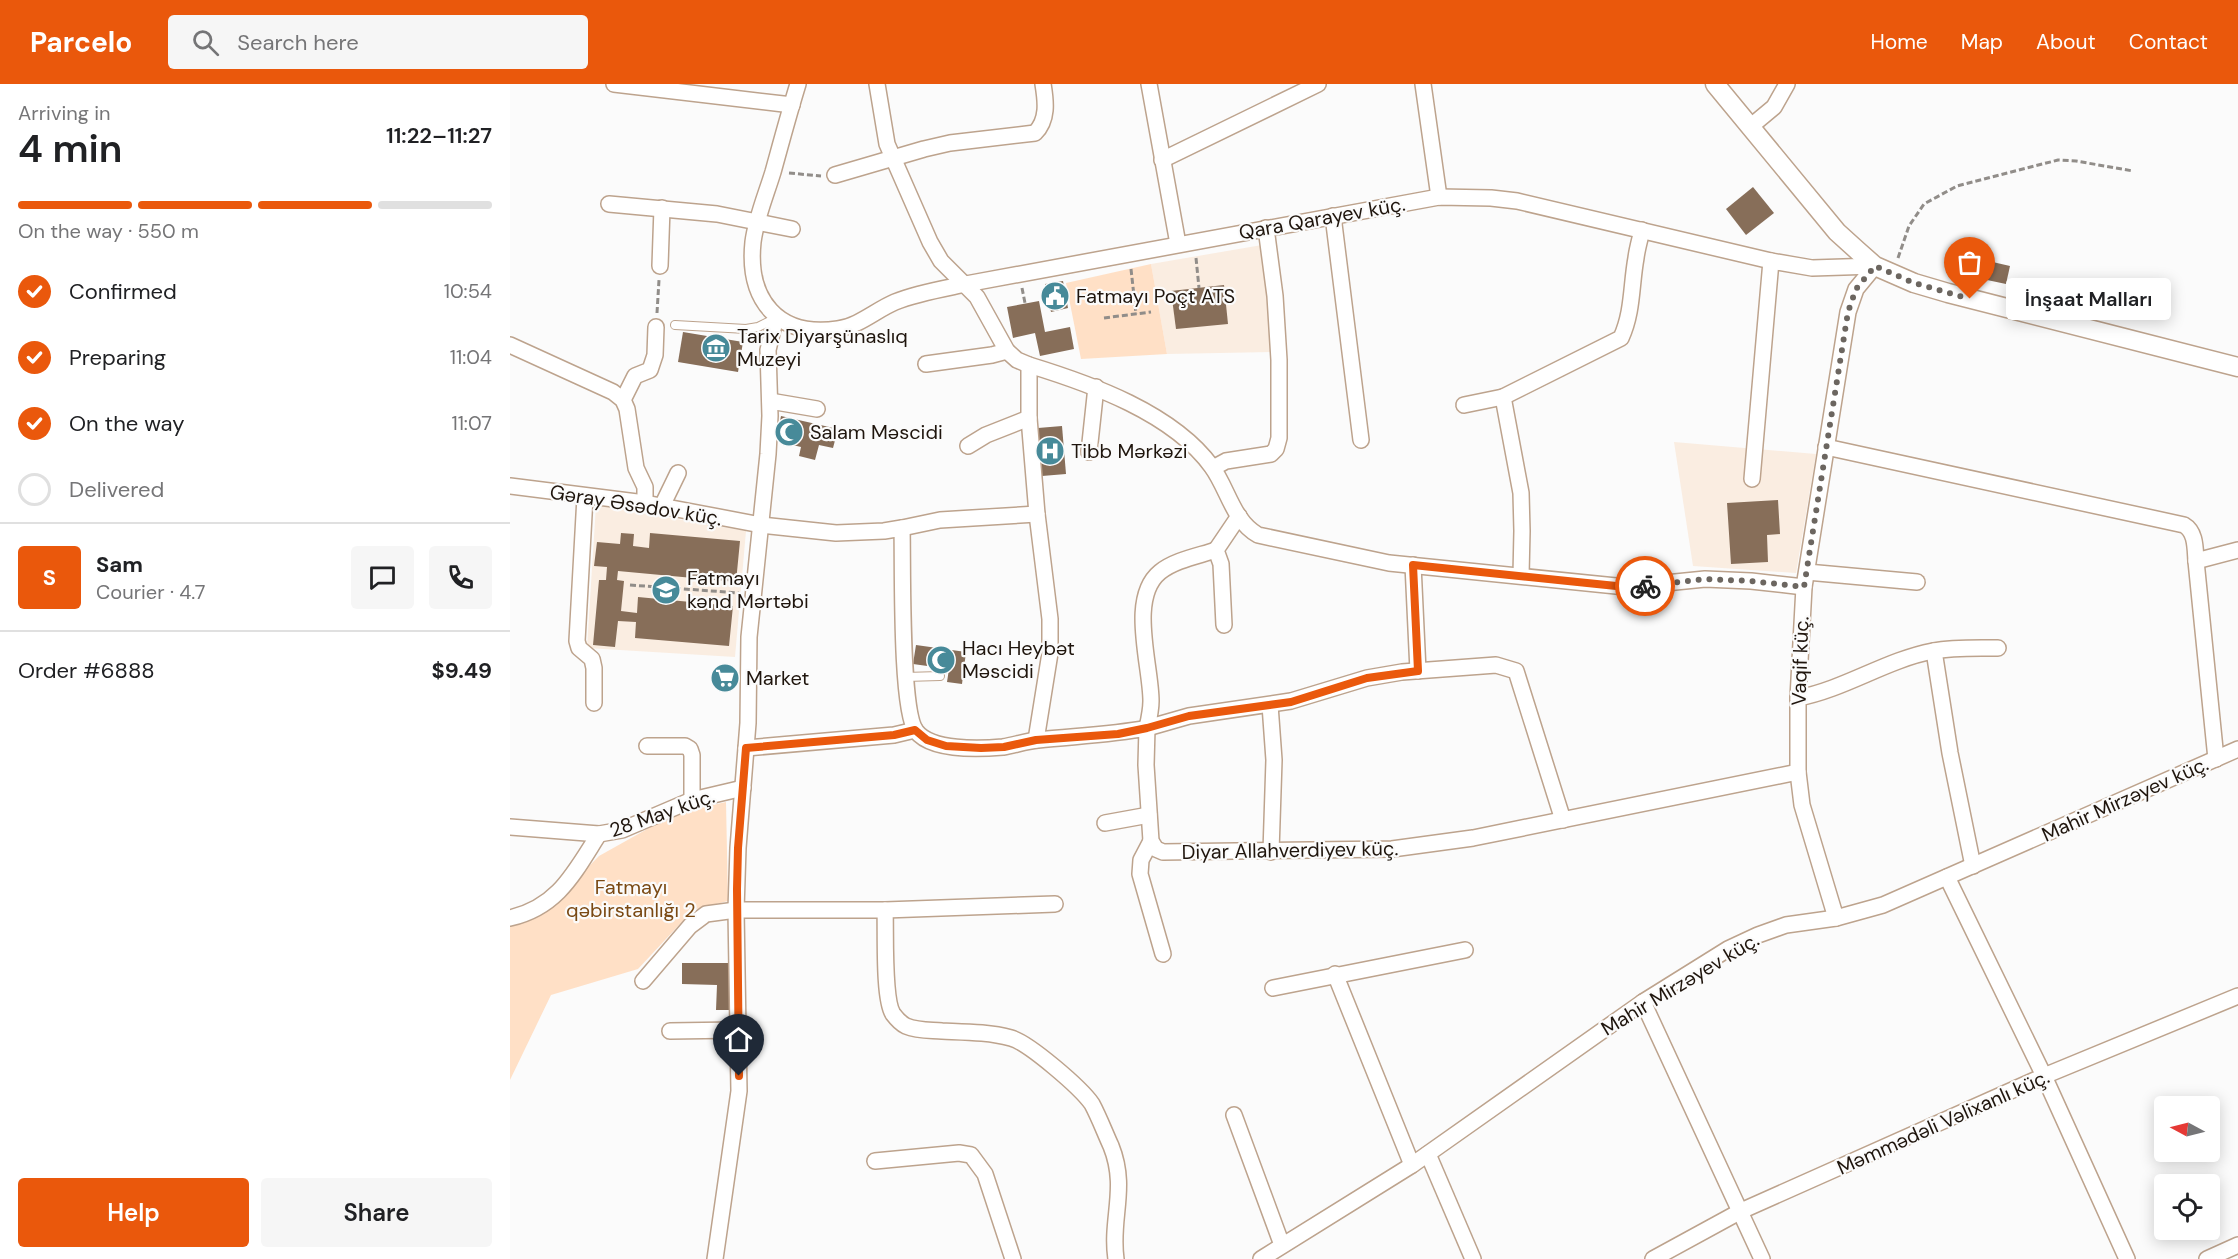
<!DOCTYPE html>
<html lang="en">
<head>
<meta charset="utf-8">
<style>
	:root { --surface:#fff; --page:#f6f6f6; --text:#202124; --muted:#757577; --line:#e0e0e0; --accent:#ea580c }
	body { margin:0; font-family:"DM Sans",sans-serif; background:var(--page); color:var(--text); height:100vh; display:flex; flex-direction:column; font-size:22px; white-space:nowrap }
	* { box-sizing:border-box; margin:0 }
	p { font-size:20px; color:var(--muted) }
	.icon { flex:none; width:33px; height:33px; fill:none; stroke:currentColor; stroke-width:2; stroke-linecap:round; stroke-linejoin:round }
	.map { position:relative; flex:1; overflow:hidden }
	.panel { display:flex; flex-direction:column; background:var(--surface); width:510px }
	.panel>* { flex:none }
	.needle { width:39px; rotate:277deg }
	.tools { position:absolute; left:1644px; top:1012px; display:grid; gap:12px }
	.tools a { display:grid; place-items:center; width:66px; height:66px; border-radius:6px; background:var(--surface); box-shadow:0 3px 15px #0003; font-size:30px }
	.pin { position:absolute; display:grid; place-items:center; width:51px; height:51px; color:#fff; margin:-62px -26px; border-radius:50% 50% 50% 0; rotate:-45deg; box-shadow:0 0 6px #0007 }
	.pin .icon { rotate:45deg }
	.courier { position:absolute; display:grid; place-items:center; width:60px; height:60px; margin:-30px; border:4px solid #ea580c; border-radius:50%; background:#fff; color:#222; box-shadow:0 2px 8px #0007 }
	.bubble { position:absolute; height:42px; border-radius:6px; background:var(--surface); box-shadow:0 3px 15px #0003; font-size:20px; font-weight:600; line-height:42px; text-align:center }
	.headline em { font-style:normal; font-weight:600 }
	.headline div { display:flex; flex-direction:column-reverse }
	.headline { display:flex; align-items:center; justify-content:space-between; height:102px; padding:0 18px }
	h1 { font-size:39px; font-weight:600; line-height:45px }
	.bar { display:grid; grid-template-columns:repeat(4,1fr); gap:9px 6px; align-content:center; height:72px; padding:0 18px }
	.bar i { height:8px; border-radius:4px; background:var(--line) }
	.bar .on { background:var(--accent) }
	.bar p { grid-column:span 4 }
	.line { display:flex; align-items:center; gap:15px; padding:0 18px; border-top:2px solid var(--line) }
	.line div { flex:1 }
	.round { display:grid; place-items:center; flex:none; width:63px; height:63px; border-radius:6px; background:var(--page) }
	ol { padding:0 18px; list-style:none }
	li { display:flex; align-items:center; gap:18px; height:66px }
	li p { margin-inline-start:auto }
	li .icon { padding:6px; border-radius:50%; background:var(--accent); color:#fff; stroke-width:4 }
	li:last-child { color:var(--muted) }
	li i { width:33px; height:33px; border:3px solid var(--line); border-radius:50% }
	.cta { display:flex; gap:12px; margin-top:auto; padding:12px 18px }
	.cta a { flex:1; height:69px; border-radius:6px; background:var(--accent); color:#fff; font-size:24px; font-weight:600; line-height:69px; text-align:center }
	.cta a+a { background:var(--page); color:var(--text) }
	header { display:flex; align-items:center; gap:36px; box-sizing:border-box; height:84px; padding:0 30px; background:var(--accent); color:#fff }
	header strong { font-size:28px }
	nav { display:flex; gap:33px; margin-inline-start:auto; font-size:21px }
	.search { width:420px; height:54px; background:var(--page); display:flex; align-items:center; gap:15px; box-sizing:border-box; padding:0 21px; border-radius:6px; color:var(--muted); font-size:22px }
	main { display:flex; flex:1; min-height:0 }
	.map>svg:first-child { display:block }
	.built { fill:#faede1 }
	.green { fill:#ffe0c6 }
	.building { fill:#876e59 }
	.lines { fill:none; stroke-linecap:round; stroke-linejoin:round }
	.service-casing { stroke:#bda38d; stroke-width:10 }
	.minor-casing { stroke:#bda38d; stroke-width:18 }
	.tertiary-casing { stroke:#bda38d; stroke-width:21 }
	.path { stroke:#918d89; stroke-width:3; stroke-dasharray:6 3; stroke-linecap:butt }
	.service { stroke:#fff; stroke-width:8 }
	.minor { stroke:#fff; stroke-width:15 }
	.tertiary { stroke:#fff; stroke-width:18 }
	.done { stroke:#6c6660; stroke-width:6; stroke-dasharray:0 10.8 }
	.route { stroke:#ea580c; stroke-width:8 }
	.labels { text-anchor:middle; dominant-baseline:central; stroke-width:4.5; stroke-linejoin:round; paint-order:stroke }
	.street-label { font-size:20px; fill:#1f150d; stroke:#fbfbfb }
	.poi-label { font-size:20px; fill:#1f150d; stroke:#fbfbfb; text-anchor:start }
	.park-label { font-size:20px; fill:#7a4913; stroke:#fbfbfb }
</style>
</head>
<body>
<header>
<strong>Parcelo</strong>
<div class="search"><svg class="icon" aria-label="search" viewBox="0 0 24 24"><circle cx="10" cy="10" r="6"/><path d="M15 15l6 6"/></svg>Search here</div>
<nav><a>Home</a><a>Map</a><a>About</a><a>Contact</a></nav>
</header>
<main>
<section class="panel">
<div class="headline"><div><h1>4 min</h1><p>Arriving in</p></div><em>11:22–11:27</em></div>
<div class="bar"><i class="on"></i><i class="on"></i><i class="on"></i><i></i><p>On the way · 550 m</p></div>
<ol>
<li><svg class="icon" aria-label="check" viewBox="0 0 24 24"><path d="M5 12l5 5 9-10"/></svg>Confirmed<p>10:54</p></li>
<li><svg class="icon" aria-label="check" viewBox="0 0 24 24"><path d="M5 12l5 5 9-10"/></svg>Preparing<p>11:04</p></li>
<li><svg class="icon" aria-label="check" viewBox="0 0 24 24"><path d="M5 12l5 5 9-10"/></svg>On the way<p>11:07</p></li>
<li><i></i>Delivered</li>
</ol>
<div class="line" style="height:108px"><b class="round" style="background:var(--accent);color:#fff">S</b><div><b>Sam</b><p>Courier · 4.7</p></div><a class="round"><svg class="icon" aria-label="chat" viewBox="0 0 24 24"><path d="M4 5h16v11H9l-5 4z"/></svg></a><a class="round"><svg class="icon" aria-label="phone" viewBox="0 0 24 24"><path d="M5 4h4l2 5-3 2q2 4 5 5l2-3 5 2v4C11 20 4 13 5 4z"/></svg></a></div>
<div class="line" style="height:78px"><div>Order #6888</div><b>$9.49</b></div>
<div class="cta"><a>Help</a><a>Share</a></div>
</section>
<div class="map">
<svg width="1728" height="1175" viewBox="0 0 1728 1175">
	<rect width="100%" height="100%" fill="#fbfbfb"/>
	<!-- built -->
	<g class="built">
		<polygon points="752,161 763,268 657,270 641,180"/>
		<polygon points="1164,358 1306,370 1286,489 1183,482"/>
		<polygon points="86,421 236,447 225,573 77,564"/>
	</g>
	<!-- green -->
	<g class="green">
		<polygon points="641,180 657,270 571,275 556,199"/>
		<polygon points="216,718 218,817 183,826 128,885 41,911 0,996 0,841 30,832 89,772 164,730"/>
	</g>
	<!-- building -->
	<g class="building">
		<polygon points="1243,103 1264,129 1236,151 1216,125"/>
		<polygon points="1448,170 1500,182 1496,200 1444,189"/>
		<polygon points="553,197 558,224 541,228 535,200"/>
		<polygon points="714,201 718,240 666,245 661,207"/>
		<polygon points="529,217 535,248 560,243 564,265 530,272 525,249 503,254 497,223"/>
		<polygon points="173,248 233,258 228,288 168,278"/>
		<polygon points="271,332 328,345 323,364 309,361 305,376 289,372 291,363 266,357"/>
		<polygon points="552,342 556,390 532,392 528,344"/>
		<polygon points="1268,416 1270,450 1257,451 1258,478 1221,480 1217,419"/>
		<polygon points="111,449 124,450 123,462 139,464 140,449 230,457 226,498 108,487 107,496 114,497 111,527 127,529 128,513 223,522 219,562 125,554 126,538 108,537 105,563 83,561 89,496 96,496 97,483 84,482 87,458 110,460"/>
		<polygon points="406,561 456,568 452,600 437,598 439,585 403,580"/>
		<polygon points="172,879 223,879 222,926 206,926 207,901 172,900"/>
	</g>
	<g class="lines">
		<!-- service casing -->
		<g class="service-casing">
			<g id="service">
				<polyline points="165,241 236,245 248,243 266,234"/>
				<polyline points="395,593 430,592"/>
			</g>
		</g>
		<!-- minor casing -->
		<g class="minor-casing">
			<g id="minor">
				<polyline points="104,0 282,21"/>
				<path d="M288,0C279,29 271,59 263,88C256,111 246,134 243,158C237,216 268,254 328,245C349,242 366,226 385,218C407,209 432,205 456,200L929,113L981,114L1007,117L1261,177L1302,184L1365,182"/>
				<path d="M367,0L377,60L420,158L431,177L467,213L497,267L507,276L519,281C581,300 663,329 702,383C718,405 723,437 748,451L879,479L1116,503L1195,495L1241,497L1294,503"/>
				<polyline points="639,0 668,160"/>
				<polyline points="913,0 929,113"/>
				<polyline points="1240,43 1264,23 1277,0"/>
				<polyline points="652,76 808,0"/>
				<path d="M325,91L414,65L440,59L525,49C538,36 536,18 533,0"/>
				<polyline points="99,120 207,130 282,145"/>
				<polyline points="823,132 851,356"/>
				<polyline points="150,182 152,124"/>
				<polyline points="0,261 103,308 113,316 117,325 126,384 135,403 135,419"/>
				<polyline points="416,280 482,271 497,267"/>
				<polyline points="519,281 519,334 527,430 540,535 540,569 526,656"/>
				<polyline points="113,316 125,292 140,286 145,271 146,243"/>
				<polyline points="260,317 307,325"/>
				<polyline points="954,321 993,313"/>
				<polyline points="458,362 476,351 519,334"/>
				<path d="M1316,363L1674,441C1686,448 1685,464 1686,477L1706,675"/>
				<polyline points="579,368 586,303"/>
				<polyline points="703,384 716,377 761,370 766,365 769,354 769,276 765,212 756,144"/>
				<polyline points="1242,395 1261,177"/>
				<path d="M0,402L135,419L251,441L326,449L374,447L392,444C393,478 390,626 406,647C421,667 470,665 493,663C505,661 516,657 528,656C565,652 601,651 637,644L636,681L641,757L646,765L653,768L882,765L963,754L1288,688"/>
				<polyline points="75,413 67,557 69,564 82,575 84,584 84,619"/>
				<polyline points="152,422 168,389"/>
				<polyline points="392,444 430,436 527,430"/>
				<path d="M706,466C688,472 665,476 650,488C618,514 641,581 641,617C641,626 639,635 637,644L679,632L781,617L857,594L892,588L986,581L1006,587L1053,736"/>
				<polyline points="1686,477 1728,466"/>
				<polyline points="903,481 908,587"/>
				<polyline points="1297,488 1407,498"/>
				<path d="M1011,491L1012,447L1011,409L993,313L1111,254C1123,228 1121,201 1126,174C1127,165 1130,155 1132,146"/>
				<polyline points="714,541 711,480 706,466 729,432"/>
				<polyline points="1424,567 1440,669 1463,782"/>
				<path d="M1288,614C1335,605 1376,576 1423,567C1444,563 1467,564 1488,564"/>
				<polyline points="760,621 764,676 761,768"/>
				<polyline points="137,662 175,662 180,665 182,671 182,716"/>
				<polyline points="236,664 384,651 405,646"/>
				<polyline points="595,739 639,731"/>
				<polyline points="0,743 89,750 112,746 182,716 233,704"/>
				<polyline points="641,757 631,776 630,790 653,870"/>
				<polyline points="1437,793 1534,992 1617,1175"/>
				<path d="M375,826C376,847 373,915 383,930C386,934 392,940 396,942C408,947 420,946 432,947C455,948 479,948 501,954C519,959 571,1004 582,1020C589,1033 595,1049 601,1062C618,1104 600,1135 606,1175"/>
				<path d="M0,834C48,823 64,789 89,750"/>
				<polyline points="1326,834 1292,721 1288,688 1288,614 1294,503 1338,228 1346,205 1365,182"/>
				<polyline points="825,890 902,1081"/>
				<polyline points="133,897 180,842 196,830 226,826 375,826 545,820"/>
				<polyline points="763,904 955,866"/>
				<polyline points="1133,918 1252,1175"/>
				<polyline points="160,947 227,946"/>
				<polyline points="724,1031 772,1161"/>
				<polyline points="918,1070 963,1175"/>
				<polyline points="365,1077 449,1069 461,1071 475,1090 503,1175"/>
				<polyline points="205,1175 229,1007 226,826 228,764 238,639 239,553 258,370 260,332 258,266 266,233"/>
				<polyline points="751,1175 902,1081 1133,918 1218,865 1248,851 1276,841 1326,834 1373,821 1728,665"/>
				<polyline points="1143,1175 1231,1127 1534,992 1728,912"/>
				<polyline points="1697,1175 1728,1161"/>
			</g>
		</g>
		<!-- tertiary casing -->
		<g class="tertiary-casing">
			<polyline id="tertiary" points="1205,0 1327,148 1348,167 1365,182 1404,199 1438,209 1728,283"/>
		</g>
		<!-- path -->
		<g class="path">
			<polyline points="279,89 311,92"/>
			<polyline points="686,174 689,204"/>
			<polyline points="1388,174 1399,142 1414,120 1447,102 1548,76 1566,77 1623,87"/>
			<polyline points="621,185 626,230"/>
			<polyline points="512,204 515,219"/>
			<polyline points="147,229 149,196"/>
			<polyline points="594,234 641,228"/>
			<polyline points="120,501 229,509"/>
		</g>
		<!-- service -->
		<use href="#service" class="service"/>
		<!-- minor -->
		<use href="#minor" class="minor"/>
		<!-- tertiary -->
		<use href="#tertiary" class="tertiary"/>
	</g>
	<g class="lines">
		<!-- done -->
		<polyline class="done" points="1135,502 1195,495 1241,497 1294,503 1338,228 1346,205 1365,182 1404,199 1460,215"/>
		<!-- route -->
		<polyline class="route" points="229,992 227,805 228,764 236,664 384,651 405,646 417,656 436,662 471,664 494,663 526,656 608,650 637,644 679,632 781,618 857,594 908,587 903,481 1116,503 1135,502"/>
	</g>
	<!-- icons -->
	<defs>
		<g id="civic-disc" transform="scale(1.5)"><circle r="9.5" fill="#478a99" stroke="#fbfbfb"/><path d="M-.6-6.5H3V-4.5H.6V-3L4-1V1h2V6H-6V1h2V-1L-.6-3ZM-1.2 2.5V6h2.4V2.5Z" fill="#fff"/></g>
		<g id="museum-disc" transform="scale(1.5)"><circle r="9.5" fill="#478a99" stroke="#fbfbfb"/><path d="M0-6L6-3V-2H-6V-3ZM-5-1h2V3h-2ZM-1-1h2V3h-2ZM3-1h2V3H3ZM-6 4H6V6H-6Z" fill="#fff"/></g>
		<g id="mosque-disc" transform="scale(1.5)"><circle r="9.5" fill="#478a99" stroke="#fbfbfb"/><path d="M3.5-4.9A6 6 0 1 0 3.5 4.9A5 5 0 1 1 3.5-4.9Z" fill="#fff"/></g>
		<g id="hospital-disc" transform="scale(1.5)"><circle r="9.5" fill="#478a99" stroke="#fbfbfb"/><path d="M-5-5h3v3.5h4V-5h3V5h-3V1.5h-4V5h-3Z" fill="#fff"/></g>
		<g id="school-disc" transform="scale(1.5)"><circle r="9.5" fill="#478a99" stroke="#fbfbfb"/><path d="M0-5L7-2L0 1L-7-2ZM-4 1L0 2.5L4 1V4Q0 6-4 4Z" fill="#fff"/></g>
		<g id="supermarket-disc" transform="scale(1.5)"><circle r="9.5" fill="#478a99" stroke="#fbfbfb"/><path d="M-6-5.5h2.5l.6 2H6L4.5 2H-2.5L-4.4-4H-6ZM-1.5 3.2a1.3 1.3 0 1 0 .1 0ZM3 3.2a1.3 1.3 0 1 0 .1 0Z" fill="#fff"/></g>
	</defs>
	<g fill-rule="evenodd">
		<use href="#civic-disc" x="545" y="212"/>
		<use href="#museum-disc" x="206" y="264"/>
		<use href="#mosque-disc" x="279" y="348"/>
		<use href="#hospital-disc" x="540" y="367"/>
		<use href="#school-disc" x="156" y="506"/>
		<use href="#mosque-disc" x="431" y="576"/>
		<use href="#supermarket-disc" x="215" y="594"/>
	</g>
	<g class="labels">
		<!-- street labels -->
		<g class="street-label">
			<text transform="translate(812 134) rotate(-10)">Qara Qarayev küç.</text>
			<text transform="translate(126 421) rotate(9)">Gəray Əsədov küç.</text>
			<text transform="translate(1290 577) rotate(-88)">Vaqif küç.</text>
			<text transform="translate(1615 715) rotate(-24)">Mahir Mirzəyev küç.</text>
			<text transform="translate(152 729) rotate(-19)">28 May küç.</text>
			<text transform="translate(780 766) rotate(-1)">Diyar Allahverdiyev küç.</text>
			<text transform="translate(1170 900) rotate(-31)">Mahir Mirzəyev küç.</text>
			<text transform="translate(1433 1038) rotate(-24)">Məmmədəli Vəlixanlı küç.</text>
		</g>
		<!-- poi labels -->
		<g class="poi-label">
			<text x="566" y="212">Fatmayı Poçt ATS</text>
			<text x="227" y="252">Tarix Diyarşünaslıq<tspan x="227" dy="23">Muzeyi</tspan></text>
			<text x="300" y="348">Salam Məscidi</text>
			<text x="561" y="367">Tibb Mərkəzi</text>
			<text x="177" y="494">Fatmayı<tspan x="177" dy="23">kənd Mərtəbi</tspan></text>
			<text x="452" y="564">Hacı Heybət<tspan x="452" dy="23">Məscidi</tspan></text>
			<text x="236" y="594">Market</text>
		</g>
		<!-- park labels -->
		<g class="park-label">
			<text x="121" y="803">Fatmayı<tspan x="121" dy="23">qəbirstanlığı 2</tspan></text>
		</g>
	</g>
</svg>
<div class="tools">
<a><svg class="needle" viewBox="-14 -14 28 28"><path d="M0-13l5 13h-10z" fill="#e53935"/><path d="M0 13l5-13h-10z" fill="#757577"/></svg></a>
<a><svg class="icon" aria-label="locate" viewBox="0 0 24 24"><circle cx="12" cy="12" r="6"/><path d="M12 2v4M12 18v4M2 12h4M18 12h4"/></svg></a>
</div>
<div class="pin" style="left:1460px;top:215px;background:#ea580c"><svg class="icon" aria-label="bag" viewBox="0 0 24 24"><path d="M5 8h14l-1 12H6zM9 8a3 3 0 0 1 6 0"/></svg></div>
<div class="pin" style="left:229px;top:992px;background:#1f2937"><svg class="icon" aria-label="home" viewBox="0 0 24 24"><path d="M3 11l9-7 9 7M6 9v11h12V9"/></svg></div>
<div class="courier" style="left:1135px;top:502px"><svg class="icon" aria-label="bike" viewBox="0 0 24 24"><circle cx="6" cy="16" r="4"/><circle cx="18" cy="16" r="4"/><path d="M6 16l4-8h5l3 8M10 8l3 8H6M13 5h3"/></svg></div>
<div class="bubble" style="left:1496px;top:194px;width:165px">İnşaat Malları</div>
</div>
</main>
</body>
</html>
